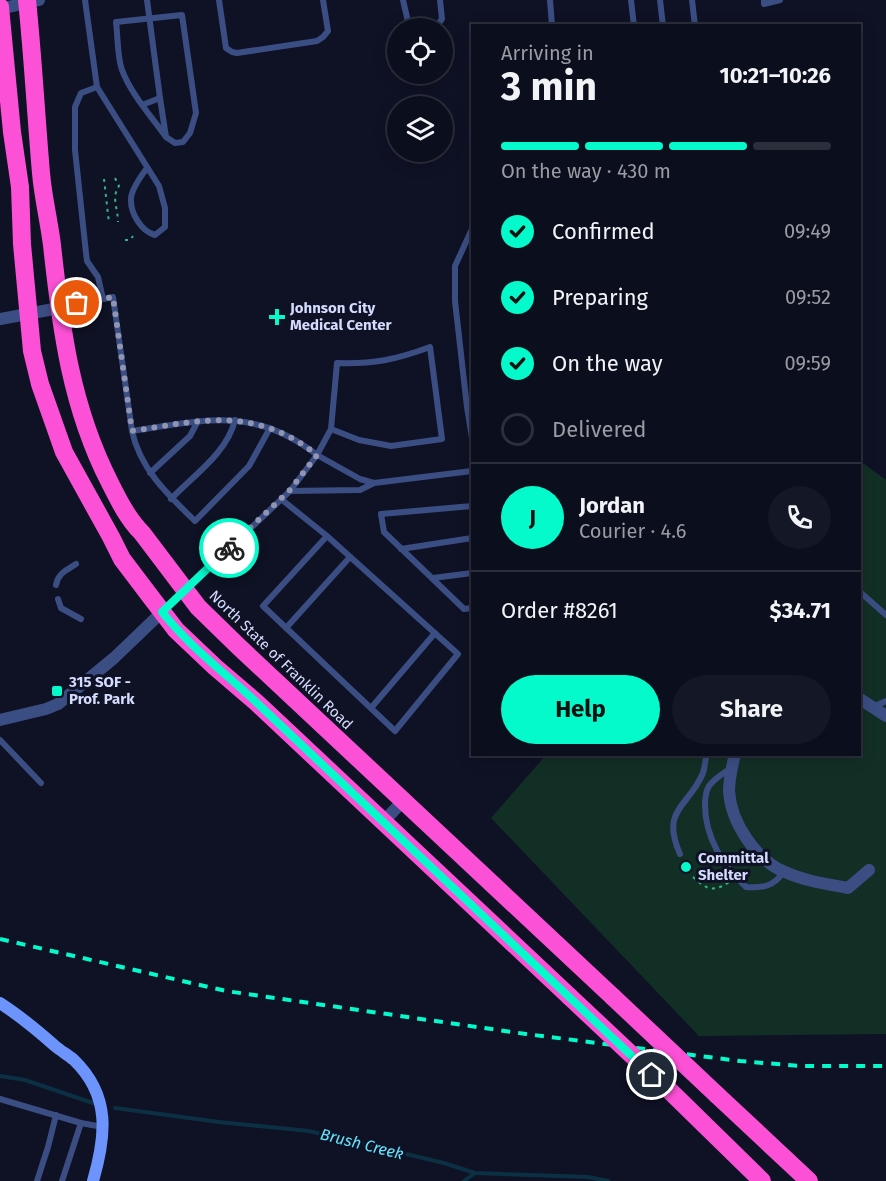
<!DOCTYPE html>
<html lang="en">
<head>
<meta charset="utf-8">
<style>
	:root { --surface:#0b0e1c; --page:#141725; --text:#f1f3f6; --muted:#9a9ca3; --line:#2b2e3b; --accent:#04faca }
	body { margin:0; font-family:"Fira Sans",sans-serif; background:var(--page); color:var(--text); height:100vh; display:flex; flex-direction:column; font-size:22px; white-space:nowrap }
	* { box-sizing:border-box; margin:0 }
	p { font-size:20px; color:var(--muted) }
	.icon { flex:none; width:33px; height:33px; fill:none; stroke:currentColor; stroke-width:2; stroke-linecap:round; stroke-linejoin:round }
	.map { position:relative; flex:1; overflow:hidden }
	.panel { position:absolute; left:471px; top:24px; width:390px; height:732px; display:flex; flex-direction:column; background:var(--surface); border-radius:0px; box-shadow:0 3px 15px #0003,0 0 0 2px var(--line) }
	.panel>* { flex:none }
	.controls { position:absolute; left:387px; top:18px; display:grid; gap:12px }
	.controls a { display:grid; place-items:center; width:66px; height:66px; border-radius:50%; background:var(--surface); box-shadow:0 3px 15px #0003,0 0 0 2px var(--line); font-size:30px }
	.pin { position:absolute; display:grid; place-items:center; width:51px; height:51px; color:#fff; margin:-26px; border:3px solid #fff; border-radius:50%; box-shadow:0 2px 6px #0007 }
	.courier { position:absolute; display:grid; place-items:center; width:60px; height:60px; margin:-30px; border:4px solid #04faca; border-radius:50%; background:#fff; color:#222; box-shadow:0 2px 8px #0007 }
	.head em { font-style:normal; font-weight:700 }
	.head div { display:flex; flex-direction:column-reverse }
	.head { display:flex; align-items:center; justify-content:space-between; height:102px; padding:0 30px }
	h1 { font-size:39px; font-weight:700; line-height:45px }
	.bar { display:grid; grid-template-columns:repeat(4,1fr); gap:9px 6px; align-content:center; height:72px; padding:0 30px }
	.bar i { height:8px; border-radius:4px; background:var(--line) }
	.bar .current { background:var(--accent) }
	.bar p { grid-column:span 4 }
	.line { display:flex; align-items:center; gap:15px; padding:0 30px; border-top:2px solid var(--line) }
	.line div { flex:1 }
	.round { display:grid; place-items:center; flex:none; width:63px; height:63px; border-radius:32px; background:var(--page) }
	ol { padding:0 30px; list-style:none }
	li { display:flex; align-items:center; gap:18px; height:66px }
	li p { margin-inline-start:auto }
	li .icon { padding:6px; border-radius:50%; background:var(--accent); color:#111; stroke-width:4 }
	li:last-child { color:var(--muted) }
	li i { width:33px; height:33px; border:3px solid var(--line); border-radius:50% }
	.action { display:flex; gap:12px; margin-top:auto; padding:12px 30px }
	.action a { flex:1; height:69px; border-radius:36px; background:var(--accent); color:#111; font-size:24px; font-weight:700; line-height:69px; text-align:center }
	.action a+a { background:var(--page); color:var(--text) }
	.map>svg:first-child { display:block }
	.green { fill:#122f26 }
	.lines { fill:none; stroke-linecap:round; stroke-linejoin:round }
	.stream { stroke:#0b3043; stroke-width:4 }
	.path { stroke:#31b586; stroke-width:2; stroke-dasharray:3 4.5; stroke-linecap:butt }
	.lane { stroke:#3b4e83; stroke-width:6 }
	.street { stroke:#3b4e83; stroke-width:12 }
	.secondary { stroke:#6d94fd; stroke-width:12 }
	.highway { stroke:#fc51d6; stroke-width:18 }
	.rail { stroke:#04faca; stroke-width:4; stroke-dasharray:9 8; stroke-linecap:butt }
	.highway-bridge { stroke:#fc51d6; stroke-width:18 }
	.done { stroke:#8f95b2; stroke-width:6; stroke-dasharray:0 10.8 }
	.route { stroke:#04faca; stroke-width:8 }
	.poi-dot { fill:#04faca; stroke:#0f1225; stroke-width:2 }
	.labels { text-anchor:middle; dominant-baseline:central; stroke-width:6; stroke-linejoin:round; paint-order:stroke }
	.poi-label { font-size:15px; font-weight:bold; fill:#d4dcfe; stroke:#0f1225; text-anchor:start }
	.street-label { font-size:15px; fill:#d4dcfe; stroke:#0f1225 }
	.water-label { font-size:16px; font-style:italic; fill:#64e3fd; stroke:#0f1225 }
</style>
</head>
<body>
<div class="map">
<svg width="886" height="1181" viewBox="0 0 886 1181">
	<rect width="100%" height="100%" fill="#0f1225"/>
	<!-- green -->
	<polygon class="green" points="860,461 886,480 886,1034 699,1036 491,818 546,755 860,754"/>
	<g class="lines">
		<!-- stream -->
		<g class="stream">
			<polyline points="0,1076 25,1080 93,1103"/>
			<polyline points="115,1108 219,1122 309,1131 444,1163 475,1173 588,1177 608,1181"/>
			<polyline points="464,1181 475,1173"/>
		</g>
		<!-- path -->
		<g class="path">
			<path d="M115,178L119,186C111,198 118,208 118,222"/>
			<polyline points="104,179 109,223"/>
			<polyline points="125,240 130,240 133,236"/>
			<path d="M693,877C706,889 713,893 729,882"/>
		</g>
		<!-- lane -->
		<g class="lane">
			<path d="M85,0L97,87L159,186L165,208V227L155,235C141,231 130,213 131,198C132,188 141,176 147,168"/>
			<polyline points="147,0 160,98"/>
			<polyline points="219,0 226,48 232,52 237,53 317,41 323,37 328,31 323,0"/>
			<polyline points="403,0 409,26 418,28"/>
			<polyline points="550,0 552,26"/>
			<polyline points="631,0 634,26"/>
			<polyline points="660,0 663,26"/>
			<polyline points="692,0 695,26"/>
			<polyline points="764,0 764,4 780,0"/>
			<polyline points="428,28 436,27 442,19 440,0"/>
			<polyline points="97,87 81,93 75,107 75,150 86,253 87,261 98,277 103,299"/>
			<path d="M142,105L160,98L166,137L175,143L183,142L190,133L196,113L182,15L116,22C118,37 117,56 122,70C131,94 151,116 166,137"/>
			<polyline points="472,229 455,266 455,301 467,407 472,438"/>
			<polyline points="62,307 113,297 132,431"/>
			<path d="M270,428L249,466L195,521C168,495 140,469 132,431C204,420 255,406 317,455L331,429L337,363C374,364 395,360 430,347L442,439L391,446L359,440L331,429"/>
			<polyline points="150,473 190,436 198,421"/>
			<polyline points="290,491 360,490 374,483"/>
			<path d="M171,499C194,475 227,453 235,420"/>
			<polyline points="281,499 327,536 458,654 395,731 263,606 327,536"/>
			<polyline points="472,506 381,514 384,532 464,609 472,608"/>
			<polyline points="401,549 472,538"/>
			<polyline points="433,578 472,573"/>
			<path d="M56,585C58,573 67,570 76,564"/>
			<polyline points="860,592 886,615"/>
			<polyline points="58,599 61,608 81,619"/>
			<polyline points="164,610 290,491 317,455 360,479 374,483 472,471"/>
			<polyline points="286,628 350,557"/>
			<polyline points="873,707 886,701"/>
			<polyline points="371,708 435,633"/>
			<polyline points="0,740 41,783"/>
			<path d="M731,768C723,774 715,778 709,786C706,791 705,798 705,805C705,837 723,866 746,887C762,888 774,887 783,872"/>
			<path d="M680,854C660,809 689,807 703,773C705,767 705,760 707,754"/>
			<polyline points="0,1099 81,1123 103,1127"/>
			<polyline points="37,1181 48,1147 56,1115"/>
			<polyline points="62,1181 81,1123"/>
		</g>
		<!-- street -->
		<g class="street">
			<polyline points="0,9 39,0"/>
			<polyline points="0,319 59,308"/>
			<polyline points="860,699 886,716"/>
			<polyline points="0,720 46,709 58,704 114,658 162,612"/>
			<path d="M735,754C732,767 729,778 729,791C731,823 756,860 785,872C805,881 827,884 848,888L869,870"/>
			<polyline points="383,822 403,801"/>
		</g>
		<!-- secondary -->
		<path class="secondary" d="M0,1003C20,1016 37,1030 55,1046C61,1051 68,1055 74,1060C111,1096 106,1136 93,1181"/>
		<!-- highway -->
		<g class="highway">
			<path d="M27,0C33,58 36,115 41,173C43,197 49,221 52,245C61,329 71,407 110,483C119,501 128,519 142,533L198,607L238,646L613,997"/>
			<polyline points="0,7 12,132 20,187 22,244 32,351 40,384 64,452 111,537 122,559 150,596 176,630 215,667 257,703 570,997"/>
			<polyline points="669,1090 762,1181"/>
			<polyline points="717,1095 809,1181"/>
		</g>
		<!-- rail -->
		<polyline class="rail" points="0,939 226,991 526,1034 740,1061 800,1066 886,1066"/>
		<!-- highway-bridge -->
		<g class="highway-bridge">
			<polyline points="570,997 669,1090"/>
			<polyline points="613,997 717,1095"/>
		</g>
	</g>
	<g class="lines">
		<!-- done -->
		<path class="done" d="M77,303L113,297L132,431C203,420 255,406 317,455L290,490L229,548"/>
		<!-- route -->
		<path class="route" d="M229,548L162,612C190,647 225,673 257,703L652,1075"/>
	</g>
	<!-- markers -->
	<g class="poi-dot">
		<path d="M274 308h6v6h6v6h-6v6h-6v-6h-6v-6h6z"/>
		<rect x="51" y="685" width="12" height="12" rx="3"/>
		<circle cx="686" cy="867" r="6"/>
	</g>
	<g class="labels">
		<!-- poi labels -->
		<g class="poi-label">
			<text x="290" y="308">Johnson City<tspan x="290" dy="17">Medical Center</tspan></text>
			<text x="69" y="682">315 SOF -<tspan x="69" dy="17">Prof. Park</tspan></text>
			<text x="698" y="858">Committal<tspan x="698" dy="17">Shelter</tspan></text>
		</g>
		<!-- street labels -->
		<g class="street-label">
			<text transform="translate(281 660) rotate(44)">North State of Franklin Road</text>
		</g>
		<!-- water labels -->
		<g class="water-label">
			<text transform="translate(362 1144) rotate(14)">Brush Creek</text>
		</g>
	</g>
</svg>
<div class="controls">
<a><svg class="icon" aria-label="locate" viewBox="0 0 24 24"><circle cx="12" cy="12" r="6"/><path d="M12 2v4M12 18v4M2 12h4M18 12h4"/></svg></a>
<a><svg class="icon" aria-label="layers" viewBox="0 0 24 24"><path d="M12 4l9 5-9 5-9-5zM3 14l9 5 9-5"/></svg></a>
</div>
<div class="pin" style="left:77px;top:303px;background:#ea580c"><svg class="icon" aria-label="bag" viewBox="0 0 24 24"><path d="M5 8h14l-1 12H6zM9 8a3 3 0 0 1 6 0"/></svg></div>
<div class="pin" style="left:652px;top:1075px;background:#1f2937"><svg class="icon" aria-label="home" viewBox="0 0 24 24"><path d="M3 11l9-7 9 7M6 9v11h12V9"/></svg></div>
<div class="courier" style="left:229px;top:548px"><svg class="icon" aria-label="bike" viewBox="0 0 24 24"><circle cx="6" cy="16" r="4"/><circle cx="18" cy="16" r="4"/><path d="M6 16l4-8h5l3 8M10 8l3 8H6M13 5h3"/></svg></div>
<section class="panel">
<div class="head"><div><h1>3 min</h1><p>Arriving in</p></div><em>10:21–10:26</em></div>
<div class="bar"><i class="current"></i><i class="current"></i><i class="current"></i><i></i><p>On the way · 430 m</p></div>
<ol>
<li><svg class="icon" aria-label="check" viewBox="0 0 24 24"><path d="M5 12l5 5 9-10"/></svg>Confirmed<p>09:49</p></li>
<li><svg class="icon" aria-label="check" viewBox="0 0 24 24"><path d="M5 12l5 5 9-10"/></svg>Preparing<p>09:52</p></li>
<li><svg class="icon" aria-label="check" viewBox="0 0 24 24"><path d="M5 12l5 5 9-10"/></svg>On the way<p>09:59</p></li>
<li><i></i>Delivered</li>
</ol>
<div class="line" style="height:108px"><b class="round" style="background:var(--accent);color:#111">J</b><div><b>Jordan</b><p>Courier · 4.6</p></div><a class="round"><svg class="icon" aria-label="phone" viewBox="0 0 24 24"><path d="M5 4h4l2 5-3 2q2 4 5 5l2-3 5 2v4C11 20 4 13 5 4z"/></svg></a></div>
<div class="line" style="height:78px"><div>Order #8261</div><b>$34.71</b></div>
<div class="action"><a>Help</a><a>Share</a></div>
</section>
</div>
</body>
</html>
